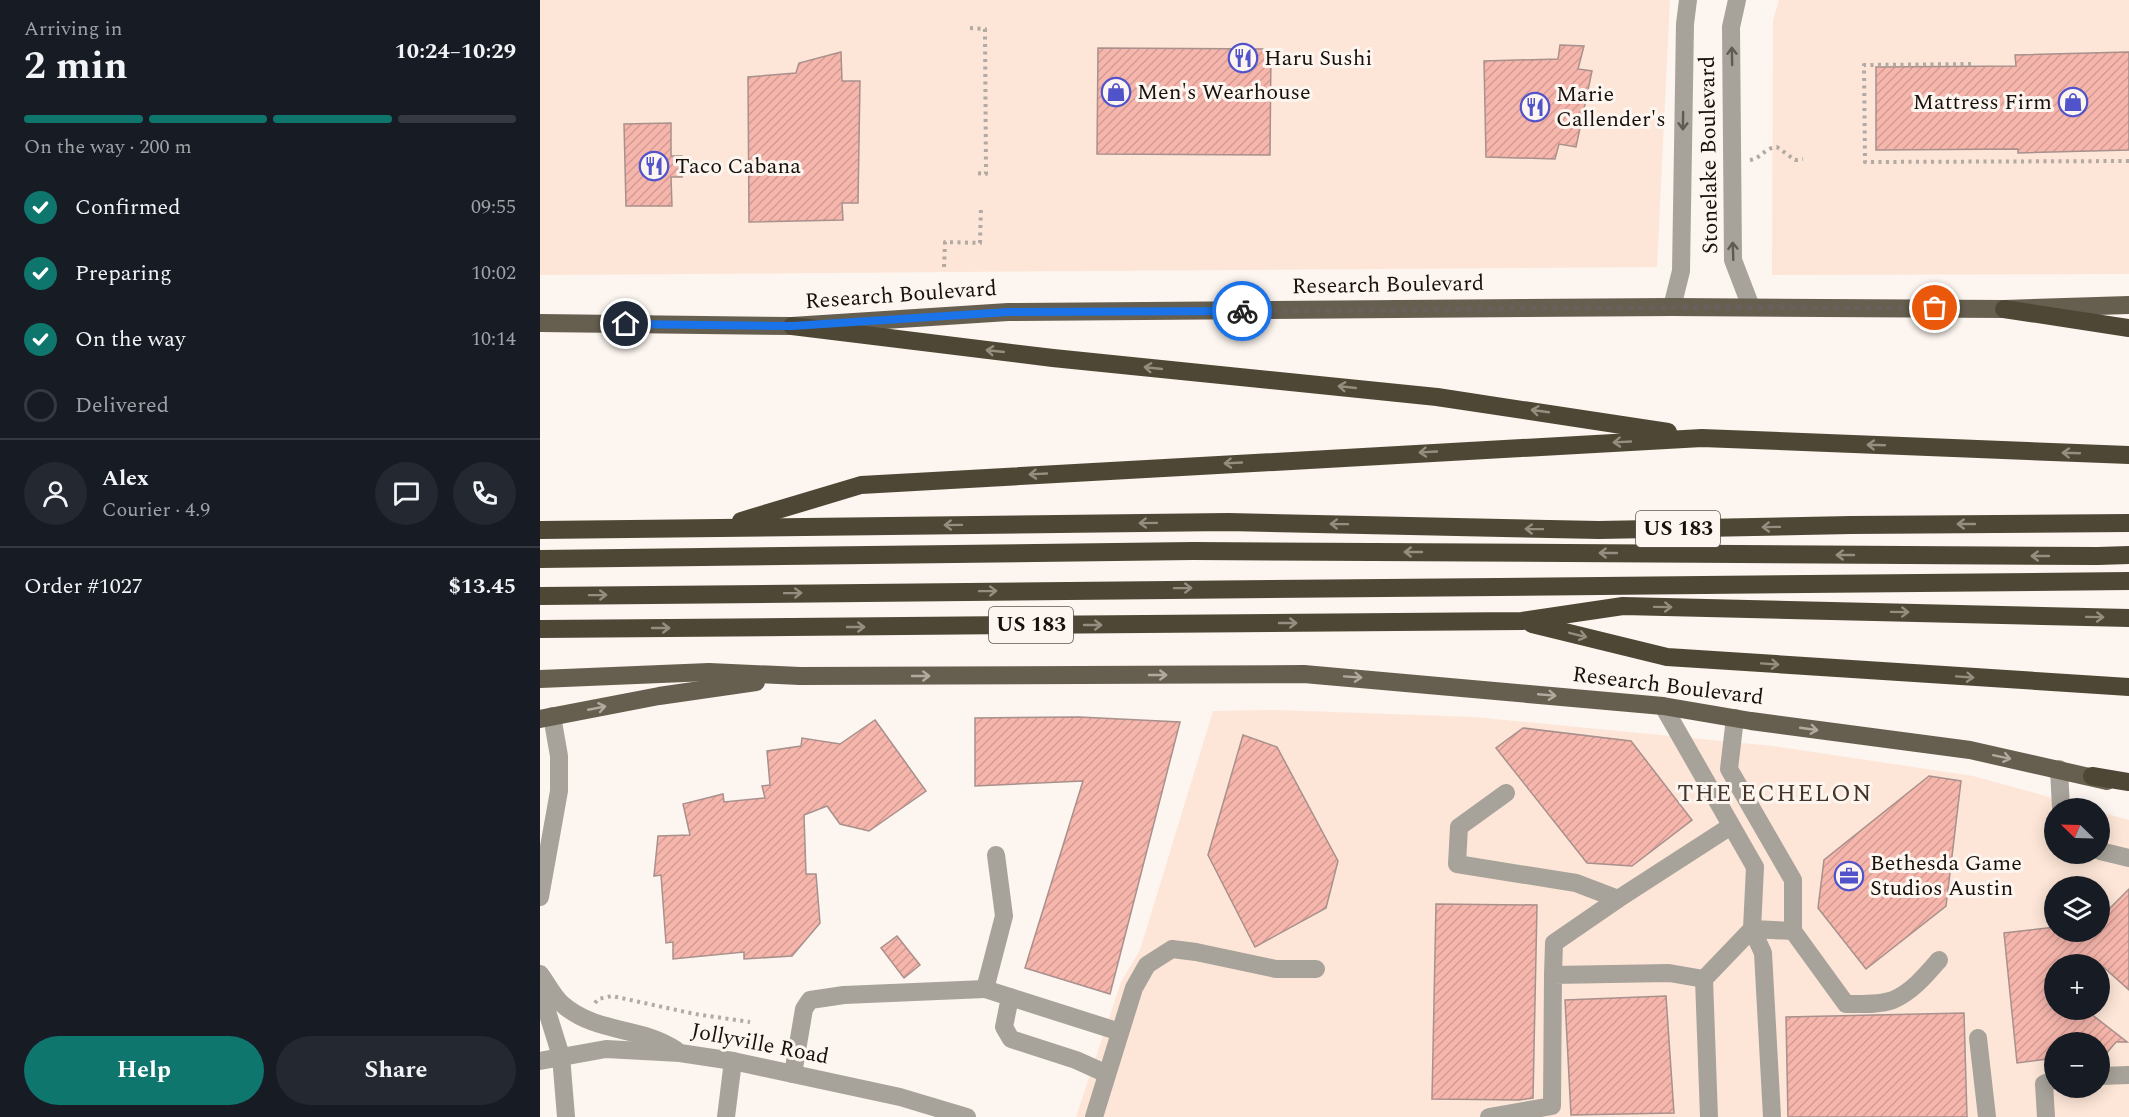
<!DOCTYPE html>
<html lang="en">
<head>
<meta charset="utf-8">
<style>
	:root { --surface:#171b24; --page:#242831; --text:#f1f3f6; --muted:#9ea1a6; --line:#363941; --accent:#0f766e }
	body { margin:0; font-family:Spectral,serif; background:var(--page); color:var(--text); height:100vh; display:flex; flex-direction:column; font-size:22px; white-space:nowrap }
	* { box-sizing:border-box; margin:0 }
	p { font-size:20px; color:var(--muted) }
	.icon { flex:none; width:33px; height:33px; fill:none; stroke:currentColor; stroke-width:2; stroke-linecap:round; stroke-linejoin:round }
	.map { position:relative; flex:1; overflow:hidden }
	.panel { display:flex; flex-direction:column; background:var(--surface); width:540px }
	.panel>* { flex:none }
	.needle { width:39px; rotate:293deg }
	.controls { position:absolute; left:1504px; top:798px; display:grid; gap:12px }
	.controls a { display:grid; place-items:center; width:66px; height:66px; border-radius:50%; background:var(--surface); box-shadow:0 3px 15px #0003; font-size:30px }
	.pin { position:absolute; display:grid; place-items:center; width:51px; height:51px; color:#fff; margin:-26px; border:3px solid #fff; border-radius:50%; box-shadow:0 2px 6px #0007 }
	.courier { position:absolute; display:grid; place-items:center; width:60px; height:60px; margin:-30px; border:4px solid #1a73e8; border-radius:50%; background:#fff; color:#222; box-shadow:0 2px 8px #0007 }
	.headline em { font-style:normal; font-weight:700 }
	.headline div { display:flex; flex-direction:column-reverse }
	.headline { display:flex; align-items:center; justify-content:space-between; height:102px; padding:0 24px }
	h1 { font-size:39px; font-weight:700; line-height:45px }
	.bar { display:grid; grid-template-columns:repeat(4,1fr); gap:9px 6px; align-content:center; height:72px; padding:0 24px }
	.bar i { height:8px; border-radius:4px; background:var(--line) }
	.bar .active { background:var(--accent) }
	.bar p { grid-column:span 4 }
	.line { display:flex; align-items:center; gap:15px; padding:0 24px; border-top:2px solid var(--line) }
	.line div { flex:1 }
	.round { display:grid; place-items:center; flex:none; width:63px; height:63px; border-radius:32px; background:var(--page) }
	ol { padding:0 24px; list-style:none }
	li { display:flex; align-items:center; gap:18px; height:66px }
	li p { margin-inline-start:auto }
	li .icon { padding:6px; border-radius:50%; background:var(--accent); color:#fff; stroke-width:4 }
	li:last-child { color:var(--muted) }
	li i { width:33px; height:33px; border:3px solid var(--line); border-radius:50% }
	.cta { display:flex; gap:12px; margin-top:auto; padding:12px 24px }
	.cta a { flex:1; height:69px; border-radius:36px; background:var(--accent); color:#fff; font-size:24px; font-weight:700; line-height:69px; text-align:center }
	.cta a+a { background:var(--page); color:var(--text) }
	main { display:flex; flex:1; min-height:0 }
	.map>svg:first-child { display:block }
	.built { fill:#fde6d7; fill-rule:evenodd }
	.building { fill:url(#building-hatch); stroke:#a8908c; stroke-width:1.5 }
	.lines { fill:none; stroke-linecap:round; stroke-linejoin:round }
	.path { stroke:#b1a9a4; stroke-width:4; stroke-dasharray:3 4.5; stroke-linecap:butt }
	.minor { stroke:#a7a39a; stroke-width:18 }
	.major { stroke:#665f4f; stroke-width:18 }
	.highway { stroke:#4f4735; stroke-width:18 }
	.oneway { stroke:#5f5a52 }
	.oneway2 { stroke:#958d7f }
	.oneway3 { stroke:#b2aa9f }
	.done { stroke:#68605b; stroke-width:6; stroke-dasharray:0 10.8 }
	.route { stroke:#1a73e8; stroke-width:8 }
	.labels { text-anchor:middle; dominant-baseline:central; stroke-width:6; stroke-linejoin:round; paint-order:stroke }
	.shield { fill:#fdf5ef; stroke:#5c554f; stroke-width:1.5 }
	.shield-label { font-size:21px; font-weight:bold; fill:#17100b }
	.poi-label { font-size:22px; fill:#17100b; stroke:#fdf5ef; text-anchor:start }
	.street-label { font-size:22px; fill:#17100b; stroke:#fdf5ef }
	.neighbourhood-label { font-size:24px; letter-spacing:1.5px; fill:#453529; stroke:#fdf5ef }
</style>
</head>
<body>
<main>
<section class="panel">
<div class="headline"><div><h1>2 min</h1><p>Arriving in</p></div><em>10:24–10:29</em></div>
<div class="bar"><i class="active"></i><i class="active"></i><i class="active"></i><i></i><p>On the way · 200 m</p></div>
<ol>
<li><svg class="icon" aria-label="check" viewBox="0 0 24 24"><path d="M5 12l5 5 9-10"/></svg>Confirmed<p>09:55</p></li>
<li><svg class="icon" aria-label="check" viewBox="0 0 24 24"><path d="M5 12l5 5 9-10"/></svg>Preparing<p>10:02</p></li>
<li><svg class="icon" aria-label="check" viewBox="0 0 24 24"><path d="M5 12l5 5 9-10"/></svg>On the way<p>10:14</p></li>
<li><i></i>Delivered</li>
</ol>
<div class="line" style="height:108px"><a class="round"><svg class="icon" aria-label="person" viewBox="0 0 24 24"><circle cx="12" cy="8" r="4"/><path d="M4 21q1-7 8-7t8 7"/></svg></a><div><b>Alex</b><p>Courier · 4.9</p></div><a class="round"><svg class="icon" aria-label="chat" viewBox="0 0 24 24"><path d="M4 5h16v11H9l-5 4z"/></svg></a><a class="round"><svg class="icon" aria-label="phone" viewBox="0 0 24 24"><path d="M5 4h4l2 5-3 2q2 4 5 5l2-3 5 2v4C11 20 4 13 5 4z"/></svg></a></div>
<div class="line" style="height:78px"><div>Order #1027</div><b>$13.45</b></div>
<div class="cta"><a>Help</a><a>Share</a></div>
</section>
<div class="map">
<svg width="1589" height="1117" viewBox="0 0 1589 1117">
	<defs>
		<pattern id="building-hatch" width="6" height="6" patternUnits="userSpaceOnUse" patternTransform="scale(1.5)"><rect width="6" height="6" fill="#f6b6ac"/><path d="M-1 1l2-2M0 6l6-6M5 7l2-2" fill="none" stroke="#d29b93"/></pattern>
	</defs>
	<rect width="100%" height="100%" fill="#fdf5ef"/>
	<!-- built -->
	<g class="built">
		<polygon points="0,0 1130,0 1117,267 0,275"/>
		<polygon points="1239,0 1589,0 1589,274 1232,275 1233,20"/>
		<path d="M736,710L934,717L1233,746L1433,776L1549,808H1515V854H1560V812L1589,820V1117H536L581,982L600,950L673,711ZM1515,886H1560V932H1515ZM1515,964H1560V1010H1515ZM1515,1042H1560V1088H1515Z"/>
	</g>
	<!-- building -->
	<g class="building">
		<polygon points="1020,45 1044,46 1038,69 1052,71 1036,147 1019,144 1015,159 946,157 944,61 1018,59"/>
		<polygon points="558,48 731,49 730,155 557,154"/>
		<polygon points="301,52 302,81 320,81 318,203 302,203 303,220 209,222 208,77 256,73 259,63"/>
		<polygon points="1589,52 1589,150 1478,153 1478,149 1336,150 1336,67 1476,66 1475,55"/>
		<polygon points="131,123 131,156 142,156 142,177 131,177 132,206 86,206 84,124"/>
		<polygon points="539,717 640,722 570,994 485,968 543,781 435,786 435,718"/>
		<polygon points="335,720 386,791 329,831 300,824 287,806 264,815 266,874 276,874 280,923 252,956 204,959 204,952 133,959 133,942 126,943 121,875 114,876 118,836 150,835 143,804 183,794 184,802 225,798 222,786 230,785 227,751 261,746 262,738 300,744"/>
		<polygon points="983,728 1091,741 1152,820 1092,866 1047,863 956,748"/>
		<polygon points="703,735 737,747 798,861 786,908 715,947 668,855"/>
		<polygon points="1389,776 1421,781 1406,906 1326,969 1278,908 1284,860"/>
		<polygon points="1589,889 1589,990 1560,964 1515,964 1515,1010 1546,1010 1587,1042 1576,1042 1560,1061 1560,1042 1515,1042 1515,1058 1477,1063 1464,933 1515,927 1515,932 1560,932 1560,918"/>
		<polygon points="896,904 997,905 993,1098 979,1100 892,1099"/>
		<polygon points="357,936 380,965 364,978 341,948"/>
		<polygon points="1126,996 1134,1113 1031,1115 1025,1000"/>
		<polygon points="1424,1013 1427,1117 1248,1117 1246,1017"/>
	</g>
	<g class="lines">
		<!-- path -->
		<g class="path">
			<polyline points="430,28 445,29 446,174 435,173"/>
			<polyline points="1431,64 1324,65 1325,162 1589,161"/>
			<path d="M1210,160C1222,158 1224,148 1237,147L1255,160L1263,159"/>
			<polyline points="404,267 405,242 440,243 441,206"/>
			<polyline points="55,1003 58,999 72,996 155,1014 210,1022"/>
		</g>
		<!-- minor -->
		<g class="minor">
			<polyline points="1197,0 1191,27 1193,260 1211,307"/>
			<polyline points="1132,307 1141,271 1145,24 1148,0"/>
			<polyline points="1123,706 1215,867 1212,929 1223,953 1232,1117"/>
			<path d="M1195,718L1189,769L1253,880V931L1306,1004C1321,1004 1339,1005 1353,1000C1372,992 1386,975 1399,960"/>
			<polyline points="1519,769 1521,808"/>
			<polyline points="966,793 919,827 917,864 1036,883 1078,899"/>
			<polyline points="1560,851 1589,858"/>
			<polyline points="456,855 464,916 445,989 470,997 464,1027 471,1039 536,1060 567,1074"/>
			<polyline points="0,897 19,791 19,756 12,716"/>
			<path d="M0,974C7,983 13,996 22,1004C56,1034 101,1026 136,1050"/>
			<polyline points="1013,975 1014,943 1078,899 1191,826"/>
			<polyline points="0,989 21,1056 26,1117"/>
			<polyline points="470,997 580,1032"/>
			<polyline points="1438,1038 1447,1117"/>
			<polyline points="0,1061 66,1049 140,1053 193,1061 360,1097 427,1117"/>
			<polyline points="253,1074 264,1009 270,1000 304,995 445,989"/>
			<polyline points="1560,1076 1589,1075"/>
			<polyline points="186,1117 193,1061"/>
			<polyline points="554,1117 594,988 607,965 632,949 656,952 736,969 776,969"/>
			<polyline points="949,1117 1012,1106 1013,975 1129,973 1164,979"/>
			<polyline points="1169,1117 1164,979 1212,929 1253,931"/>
			<polyline points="1506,1117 1504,1084 1515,1079"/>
		</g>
		<!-- major -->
		<g class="major">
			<polyline points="0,323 252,326 468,312 1132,307 1464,309 1589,305"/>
			<polyline points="0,679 169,672 260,676 764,674 1123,706 1211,721 1430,750 1567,781"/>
			<polyline points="0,719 119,696 216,682"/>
		</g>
		<!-- highway -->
		<g class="highway">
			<polyline points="1464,309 1589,328"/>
			<polyline points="252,326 513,358 897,397 1128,432"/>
			<polyline points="201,521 321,485 1162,438 1589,455"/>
			<polyline points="0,530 688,522 1059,530 1311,525 1589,523"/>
			<polyline points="0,559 653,551 1558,556 1589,555"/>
			<polyline points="0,596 1589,581"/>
			<polyline points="992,624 1127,657 1589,687"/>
			<polyline points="0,629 982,621 1083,606 1589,618"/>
			<polyline points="1552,776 1589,782"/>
		</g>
	</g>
	<!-- one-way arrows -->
	<defs><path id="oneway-shaft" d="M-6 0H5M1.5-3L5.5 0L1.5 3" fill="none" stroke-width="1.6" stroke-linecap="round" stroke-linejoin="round" transform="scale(1.5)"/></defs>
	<g class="oneway">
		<use href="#oneway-shaft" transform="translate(1192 56) rotate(-91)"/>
		<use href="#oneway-shaft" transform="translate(1143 121) rotate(91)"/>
		<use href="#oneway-shaft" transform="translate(1193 251) rotate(-92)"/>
	</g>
	<g class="oneway2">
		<use href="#oneway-shaft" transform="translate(455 351) rotate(-174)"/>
		<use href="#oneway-shaft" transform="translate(613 368) rotate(-174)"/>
		<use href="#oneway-shaft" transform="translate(807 387) rotate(-174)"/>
		<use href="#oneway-shaft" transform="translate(1000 411) rotate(-172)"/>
		<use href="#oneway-shaft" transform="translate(1082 442) rotate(177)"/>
		<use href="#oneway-shaft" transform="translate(1336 445) rotate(-178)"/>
		<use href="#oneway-shaft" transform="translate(888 452) rotate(177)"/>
		<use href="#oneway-shaft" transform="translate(1531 453) rotate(-178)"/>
		<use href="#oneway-shaft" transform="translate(693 463) rotate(177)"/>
		<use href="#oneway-shaft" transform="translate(498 474) rotate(177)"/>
		<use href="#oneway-shaft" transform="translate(608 523) rotate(179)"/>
		<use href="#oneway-shaft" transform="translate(799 524) rotate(-179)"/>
		<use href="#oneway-shaft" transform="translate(1426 524) rotate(180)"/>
		<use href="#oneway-shaft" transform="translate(413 525) rotate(179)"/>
		<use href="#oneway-shaft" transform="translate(1231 527) rotate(179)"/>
		<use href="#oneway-shaft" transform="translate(994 529) rotate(-179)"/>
		<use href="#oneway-shaft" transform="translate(873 552) rotate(-180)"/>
		<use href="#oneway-shaft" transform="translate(1068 553) rotate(-180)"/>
		<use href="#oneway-shaft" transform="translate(1305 555) rotate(-180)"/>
		<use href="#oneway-shaft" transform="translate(1500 556) rotate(-180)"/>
		<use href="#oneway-shaft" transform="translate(643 588) rotate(-1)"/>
		<use href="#oneway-shaft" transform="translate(448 591) rotate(-1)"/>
		<use href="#oneway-shaft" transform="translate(253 593) rotate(-1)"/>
		<use href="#oneway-shaft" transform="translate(58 595) rotate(-1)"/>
		<use href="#oneway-shaft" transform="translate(1123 607) rotate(1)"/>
		<use href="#oneway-shaft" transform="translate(1360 612) rotate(1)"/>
		<use href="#oneway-shaft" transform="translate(1555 617) rotate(1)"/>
		<use href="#oneway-shaft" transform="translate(748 623)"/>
		<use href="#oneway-shaft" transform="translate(553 625)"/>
		<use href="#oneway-shaft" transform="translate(316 627)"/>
		<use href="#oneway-shaft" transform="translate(121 628)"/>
		<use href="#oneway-shaft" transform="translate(1038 635) rotate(14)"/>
		<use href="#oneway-shaft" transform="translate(1230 664) rotate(4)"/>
		<use href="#oneway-shaft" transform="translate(1425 677) rotate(4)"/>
	</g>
	<g class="oneway3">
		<use href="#oneway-shaft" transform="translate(618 675)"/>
		<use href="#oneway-shaft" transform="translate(381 676)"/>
		<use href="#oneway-shaft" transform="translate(813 677) rotate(4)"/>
		<use href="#oneway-shaft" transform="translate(1007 695) rotate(5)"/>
		<use href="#oneway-shaft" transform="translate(57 708) rotate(-11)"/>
		<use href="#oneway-shaft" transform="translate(1269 729) rotate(8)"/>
		<use href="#oneway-shaft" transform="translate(1462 757) rotate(12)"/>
	</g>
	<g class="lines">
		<!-- done -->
		<polyline class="done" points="702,311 1171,307 1395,308"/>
		<!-- route -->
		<polyline class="route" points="86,324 252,326 468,312 702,311"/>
	</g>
	<!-- icons -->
	<defs>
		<g id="restaurant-ring" transform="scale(1.5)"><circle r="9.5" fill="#fdf5ef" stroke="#5153ca" stroke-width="1.5"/><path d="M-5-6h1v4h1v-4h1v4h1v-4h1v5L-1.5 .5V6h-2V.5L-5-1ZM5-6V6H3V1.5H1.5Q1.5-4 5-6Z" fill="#5153ca"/></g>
		<g id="shop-ring" transform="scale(1.5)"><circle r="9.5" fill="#fdf5ef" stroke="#5153ca" stroke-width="1.5"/><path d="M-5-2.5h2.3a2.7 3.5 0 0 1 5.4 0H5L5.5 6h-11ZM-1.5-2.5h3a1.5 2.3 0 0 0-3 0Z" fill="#5153ca"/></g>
		<g id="office-ring" transform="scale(1.5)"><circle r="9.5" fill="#fdf5ef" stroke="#5153ca" stroke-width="1.5"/><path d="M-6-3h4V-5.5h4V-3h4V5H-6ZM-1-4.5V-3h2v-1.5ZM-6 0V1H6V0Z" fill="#5153ca"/></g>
	</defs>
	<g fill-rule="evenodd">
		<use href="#restaurant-ring" x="703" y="58"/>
		<use href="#shop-ring" x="576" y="92"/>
		<use href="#shop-ring" x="1533" y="102"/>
		<use href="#restaurant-ring" x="995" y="107"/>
		<use href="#restaurant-ring" x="114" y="166"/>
		<use href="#office-ring" x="1309" y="876"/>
	</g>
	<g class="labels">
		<!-- shield labels -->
		<g class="shield">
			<rect x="1096" y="511" width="84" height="36" rx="4.5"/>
			<rect x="449" y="607" width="84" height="36" rx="4.5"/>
		</g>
		<g class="shield-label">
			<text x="1138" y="529">US 183</text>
			<text x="491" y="625">US 183</text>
		</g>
		<!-- poi labels -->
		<g class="poi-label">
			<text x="724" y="58">Haru Sushi</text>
			<text x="597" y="92">Men's Wearhouse</text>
			<text x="1016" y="94">Marie<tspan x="1016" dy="25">Callender's</tspan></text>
			<text x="1512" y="102" text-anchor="end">Mattress Firm</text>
			<text x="135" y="166">Taco Cabana</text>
			<text x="1330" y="863">Bethesda Game<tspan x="1330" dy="25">Studios Austin</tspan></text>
		</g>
		<!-- street labels -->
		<g class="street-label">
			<text transform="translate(1169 155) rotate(-91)">Stonelake Boulevard</text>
			<text transform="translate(848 285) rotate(-1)">Research Boulevard</text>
			<text transform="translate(361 295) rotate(-4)">Research Boulevard</text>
			<text transform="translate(1128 686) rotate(7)">Research Boulevard</text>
			<text transform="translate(220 1044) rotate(11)">Jollyville Road</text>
		</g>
		<!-- neighbourhood labels -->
		<g class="neighbourhood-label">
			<text x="1235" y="794">THE ECHELON</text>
		</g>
	</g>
</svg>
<div class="controls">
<a><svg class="needle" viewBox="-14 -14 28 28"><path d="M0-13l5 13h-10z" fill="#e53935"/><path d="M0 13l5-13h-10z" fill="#9ea1a6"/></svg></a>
<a><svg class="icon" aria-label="layers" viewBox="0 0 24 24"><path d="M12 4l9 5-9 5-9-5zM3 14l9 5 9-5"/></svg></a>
<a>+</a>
<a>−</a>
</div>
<div class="pin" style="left:1395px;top:308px;background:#ea580c"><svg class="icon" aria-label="bag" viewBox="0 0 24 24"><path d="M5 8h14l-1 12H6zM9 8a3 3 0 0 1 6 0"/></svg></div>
<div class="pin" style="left:86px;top:324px;background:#1f2937"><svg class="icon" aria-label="home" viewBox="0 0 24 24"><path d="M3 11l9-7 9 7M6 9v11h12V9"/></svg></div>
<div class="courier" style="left:702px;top:311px"><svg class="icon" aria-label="bike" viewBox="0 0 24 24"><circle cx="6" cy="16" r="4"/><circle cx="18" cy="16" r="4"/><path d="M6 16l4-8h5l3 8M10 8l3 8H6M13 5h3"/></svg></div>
</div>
</main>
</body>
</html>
